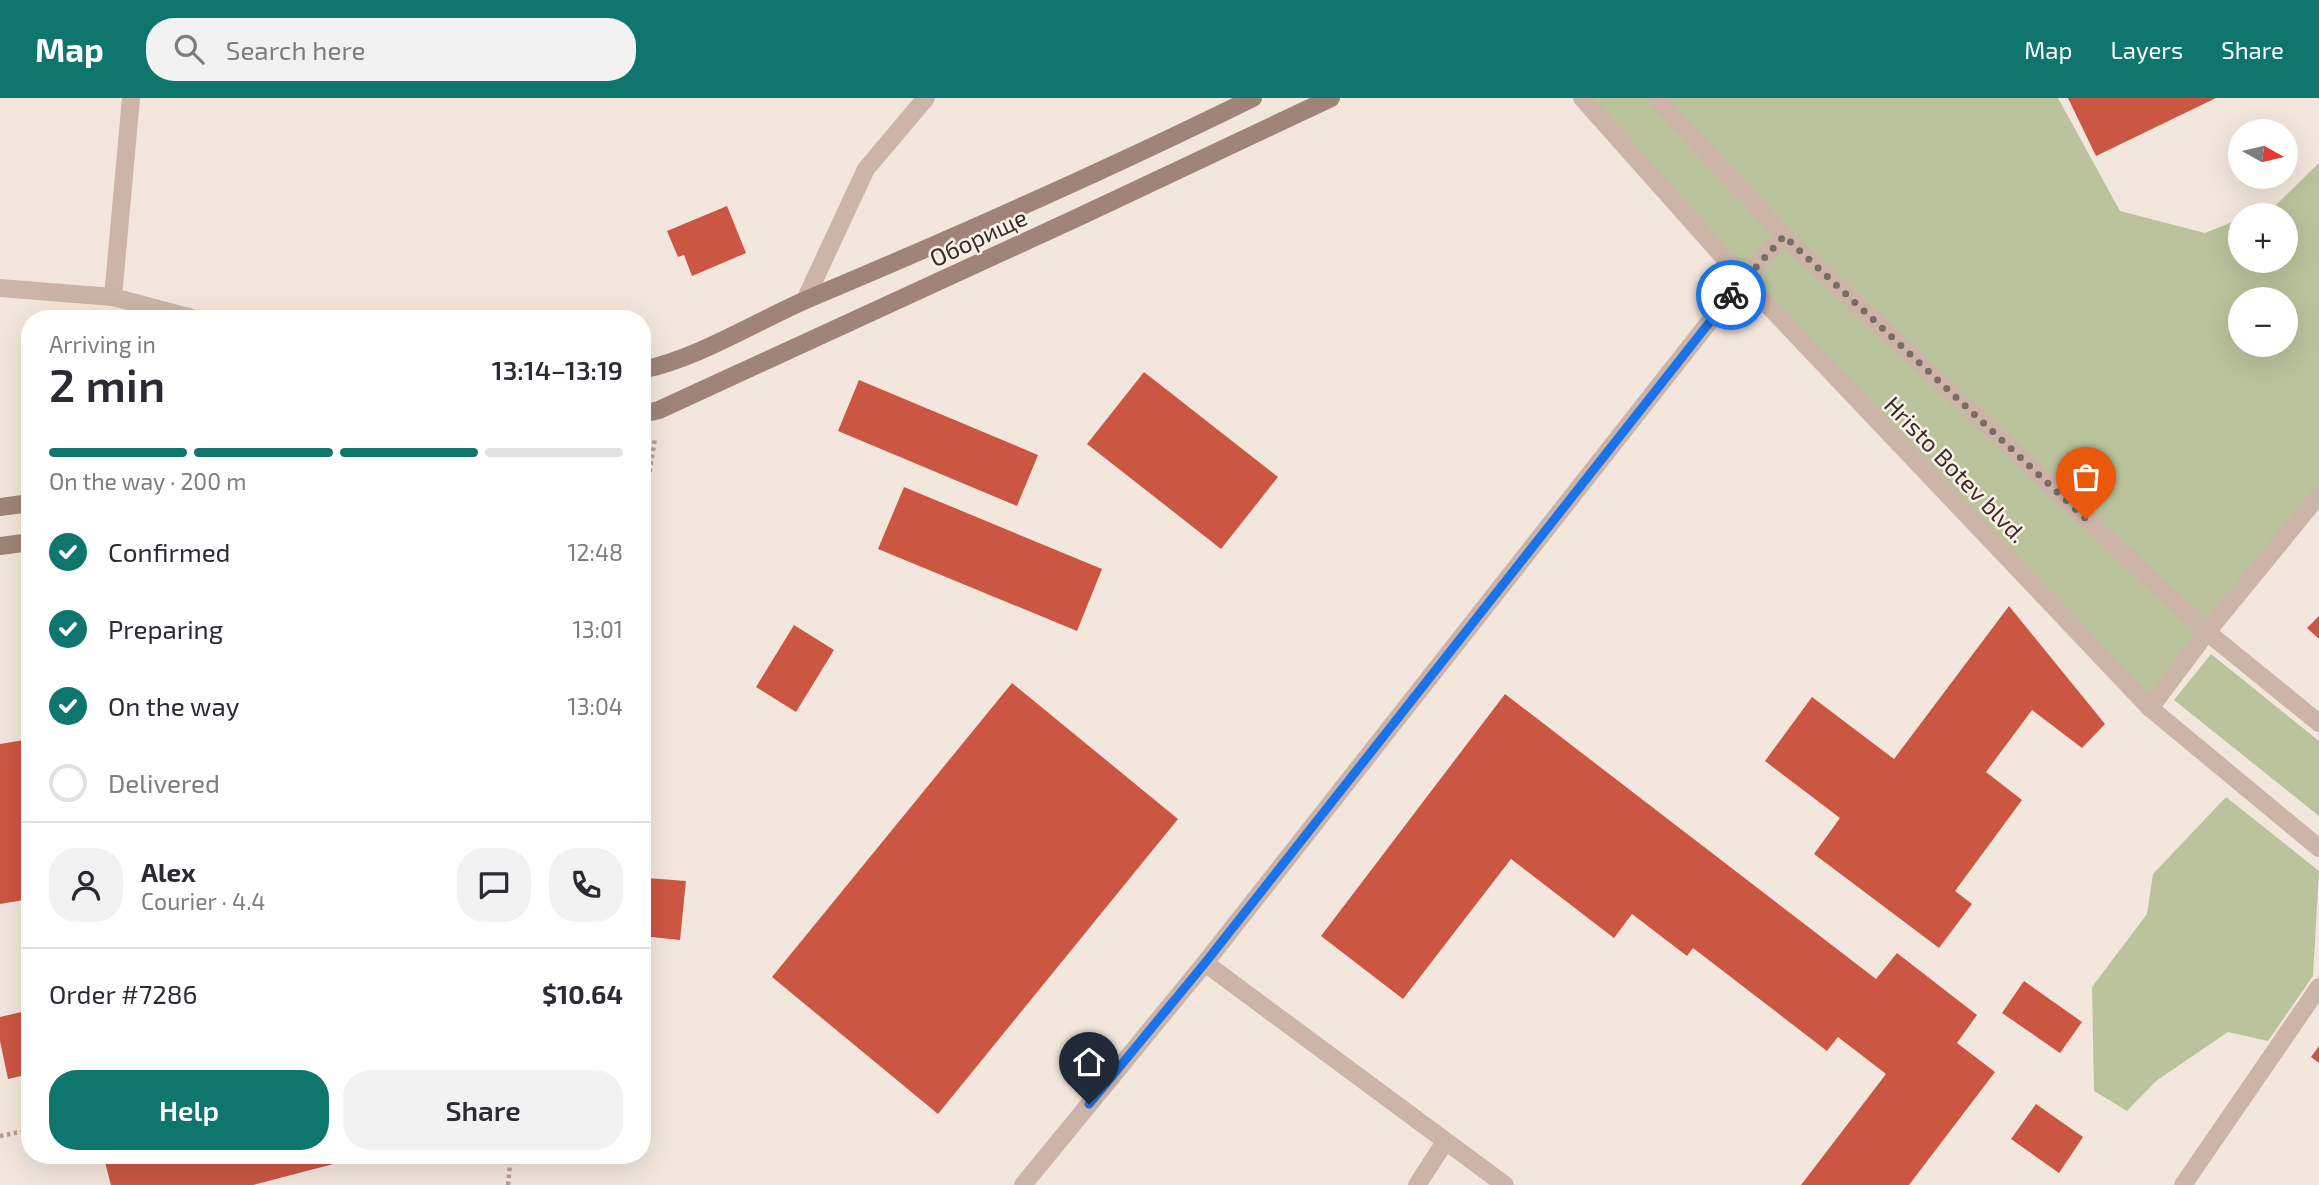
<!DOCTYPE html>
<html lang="en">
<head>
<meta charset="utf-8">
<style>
	:root { --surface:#fff; --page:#f2f2f3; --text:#2b2b33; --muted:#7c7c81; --line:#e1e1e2; --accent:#0f766e }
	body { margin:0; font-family:"Exo 2",sans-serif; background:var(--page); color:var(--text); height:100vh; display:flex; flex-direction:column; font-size:26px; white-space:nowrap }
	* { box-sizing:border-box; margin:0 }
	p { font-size:23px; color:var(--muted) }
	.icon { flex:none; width:38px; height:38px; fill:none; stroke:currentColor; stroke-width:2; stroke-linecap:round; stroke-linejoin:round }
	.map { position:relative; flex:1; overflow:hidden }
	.side { position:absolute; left:21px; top:212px; width:630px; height:854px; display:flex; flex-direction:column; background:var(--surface); border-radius:28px; box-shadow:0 7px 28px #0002 }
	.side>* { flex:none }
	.needle { width:46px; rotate:98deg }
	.buttons { position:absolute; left:2228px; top:21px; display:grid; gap:14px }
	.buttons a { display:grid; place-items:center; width:70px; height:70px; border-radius:50%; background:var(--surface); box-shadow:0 7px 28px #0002; font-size:35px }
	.pin { position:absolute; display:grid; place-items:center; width:60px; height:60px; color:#fff; margin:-72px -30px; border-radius:50% 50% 50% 0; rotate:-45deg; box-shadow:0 0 7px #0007 }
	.pin .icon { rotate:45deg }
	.courier { position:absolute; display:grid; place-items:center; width:70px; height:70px; margin:-35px; border:5px solid #1a73e8; border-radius:50%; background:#fff; color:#222; box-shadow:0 2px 9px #0007 }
	.overview em { font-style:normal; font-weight:600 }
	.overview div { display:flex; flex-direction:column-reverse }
	.overview { display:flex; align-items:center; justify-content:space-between; height:119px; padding:0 28px }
	h1 { font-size:46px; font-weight:600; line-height:52px }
	.bar { display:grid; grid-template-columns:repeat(4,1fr); gap:10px 7px; align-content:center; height:84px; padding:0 28px }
	.bar i { height:9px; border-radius:5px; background:var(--line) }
	.bar .selected { background:var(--accent) }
	.bar p { grid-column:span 4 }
	.line { display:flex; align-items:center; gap:18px; padding:0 28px; border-top:2px solid var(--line) }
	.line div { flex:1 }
	.round { display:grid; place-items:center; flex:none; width:74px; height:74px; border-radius:28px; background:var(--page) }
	ol { padding:0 28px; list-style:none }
	li { display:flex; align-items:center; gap:21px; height:77px }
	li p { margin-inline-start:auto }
	li .icon { padding:7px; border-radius:50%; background:var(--accent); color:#fff; stroke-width:4 }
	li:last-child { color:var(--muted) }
	li i { width:38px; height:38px; border:4px solid var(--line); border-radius:50% }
	.button { display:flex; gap:14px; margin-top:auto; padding:14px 28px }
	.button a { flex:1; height:80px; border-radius:28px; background:var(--accent); color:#fff; font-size:28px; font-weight:600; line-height:80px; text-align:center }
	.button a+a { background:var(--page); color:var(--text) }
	header { display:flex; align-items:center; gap:42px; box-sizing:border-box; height:98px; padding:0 35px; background:var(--accent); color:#fff }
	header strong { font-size:33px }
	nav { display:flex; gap:38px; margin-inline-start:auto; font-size:24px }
	.search { width:490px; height:63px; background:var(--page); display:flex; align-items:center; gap:18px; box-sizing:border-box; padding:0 24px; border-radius:28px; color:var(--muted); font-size:26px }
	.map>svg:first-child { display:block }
	.green { fill:#bac39c; fill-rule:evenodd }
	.building { fill:#cb5743 }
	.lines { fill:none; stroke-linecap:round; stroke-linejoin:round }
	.path { stroke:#b89f92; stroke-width:4.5; stroke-dasharray:3.5 3.5; stroke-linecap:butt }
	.lane { stroke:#ccb5a8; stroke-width:18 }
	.street { stroke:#ccb5a8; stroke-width:18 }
	.secondary { stroke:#a08479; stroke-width:18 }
	.done { stroke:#7a6d67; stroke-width:7; stroke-dasharray:0 12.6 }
	.route { stroke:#1a73e8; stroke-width:9 }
	.labels { text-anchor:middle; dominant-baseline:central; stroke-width:5; stroke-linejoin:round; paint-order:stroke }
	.street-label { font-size:24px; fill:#392c28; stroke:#fbf1e9 }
</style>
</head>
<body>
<header>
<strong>Map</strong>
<div class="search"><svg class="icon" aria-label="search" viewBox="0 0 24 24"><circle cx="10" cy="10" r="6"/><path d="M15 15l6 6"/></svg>Search here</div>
<nav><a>Map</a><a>Layers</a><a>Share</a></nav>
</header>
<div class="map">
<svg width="2319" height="1087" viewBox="0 0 2319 1087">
	<rect width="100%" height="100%" fill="#f3e7dd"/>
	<!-- green -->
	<g class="green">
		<path d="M1582,0H2058L2120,113L2205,135L2240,121V163H2286V117H2249L2276,107L2319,65V397L2150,610ZM2240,201H2286V247H2240Z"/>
		<polygon points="2211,556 2319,643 2319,718 2174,602"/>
		<polygon points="2226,699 2319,773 2313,878 2268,943 2228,934 2156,983 2127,1013 2094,993 2092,889 2147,816 2153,776"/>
	</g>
	<!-- building -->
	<g class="building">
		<polygon points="2068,0 2216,0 2096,58"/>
		<polygon points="727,108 746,155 692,178 684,157 678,159 667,133"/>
		<polygon points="1144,274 1278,379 1221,451 1087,346"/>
		<polygon points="859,282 1038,357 1017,408 838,333"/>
		<polygon points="904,389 1102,471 1077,533 878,451"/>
		<polygon points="2009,508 2105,626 2082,650 2032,612 1986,674 2022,702 1955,793 1972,806 1939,850 1814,756 1840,720 1765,663 1812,599 1894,661"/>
		<polygon points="2319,518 2319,541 2307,530"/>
		<polygon points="794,527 834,552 796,614 756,589"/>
		<polygon points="30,581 30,625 28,625 21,583"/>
		<polygon points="1012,585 1178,721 938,1016 772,879"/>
		<polygon points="1505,596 1876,881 1897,855 1977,917 1957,945 1995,974 1909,1087 1801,1087 1886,976 1838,939 1827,953 1693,850 1687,858 1632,816 1614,840 1511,761 1403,901 1321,838"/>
		<polygon points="30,641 30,801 0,806 0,646"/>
		<polygon points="647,780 686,783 680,842 642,838"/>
		<polygon points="2024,883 2082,924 2060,955 2002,915"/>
		<polygon points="30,912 30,976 8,981 0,943 0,919"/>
		<polygon points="2319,948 2319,965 2311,959"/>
		<polygon points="2036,1006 2083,1039 2059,1075 2011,1041"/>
		<polygon points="103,1057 364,1057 364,1058 253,1087 111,1087"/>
	</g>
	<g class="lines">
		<!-- path -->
		<g class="path">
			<polyline points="642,422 655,340"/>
			<polyline points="0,1038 30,1032"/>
			<polyline points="508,1087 511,1057"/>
		</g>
		<!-- lane -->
		<g class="lane">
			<polyline points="2150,610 2207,534 2319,397"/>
			<polyline points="1205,865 1505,1087"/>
			<polyline points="1023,1087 1205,865 1743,181 1784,138"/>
			<polyline points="1417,1087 1445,1044"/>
			<polyline points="2183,1087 2319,889"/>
		</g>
		<!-- street -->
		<g class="street">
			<polyline points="1582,0 1743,181 2150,610 2319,750"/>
			<polyline points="1656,0 1784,138 2207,534 2319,625"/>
			<polyline points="0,190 113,199 192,220"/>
			<polyline points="113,199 131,0"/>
			<polyline points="805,202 866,71 926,0"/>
		</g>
		<!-- secondary -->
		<g class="secondary">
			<path d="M642,272C701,259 753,225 808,201C958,138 1107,72 1253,0"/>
			<polyline points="642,316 659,312 1083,117 1331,0"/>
			<polyline points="0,409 30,405"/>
			<polyline points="0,448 30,444"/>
		</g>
	</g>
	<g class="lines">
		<!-- done -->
		<polyline class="done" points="1731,197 1784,138 2086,421"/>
		<!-- route -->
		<polyline class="route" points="1089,1006 1205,865 1731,197"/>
	</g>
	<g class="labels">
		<!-- street labels -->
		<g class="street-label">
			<text transform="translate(978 139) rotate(-25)">Оборище</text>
			<text transform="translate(1956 371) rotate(46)">Hristo Botev blvd.</text>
		</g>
	</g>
</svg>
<div class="buttons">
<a><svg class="needle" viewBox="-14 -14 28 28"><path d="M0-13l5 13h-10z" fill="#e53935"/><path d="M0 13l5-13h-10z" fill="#7c7c81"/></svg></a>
<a>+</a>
<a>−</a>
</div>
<div class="pin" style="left:2086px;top:421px;background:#ea580c"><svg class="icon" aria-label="bag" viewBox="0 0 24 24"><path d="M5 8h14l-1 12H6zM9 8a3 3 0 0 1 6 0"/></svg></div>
<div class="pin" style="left:1089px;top:1006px;background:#1f2937"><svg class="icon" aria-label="home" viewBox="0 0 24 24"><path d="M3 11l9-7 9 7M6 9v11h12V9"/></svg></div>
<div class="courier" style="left:1731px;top:197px"><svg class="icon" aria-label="bike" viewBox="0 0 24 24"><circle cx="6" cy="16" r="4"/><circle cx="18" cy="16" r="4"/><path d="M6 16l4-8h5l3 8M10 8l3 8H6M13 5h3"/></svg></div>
<section class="side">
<div class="overview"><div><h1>2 min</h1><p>Arriving in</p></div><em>13:14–13:19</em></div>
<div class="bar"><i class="selected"></i><i class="selected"></i><i class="selected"></i><i></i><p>On the way · 200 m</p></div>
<ol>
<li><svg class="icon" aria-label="check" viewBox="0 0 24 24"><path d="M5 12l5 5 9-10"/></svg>Confirmed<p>12:48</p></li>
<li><svg class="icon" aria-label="check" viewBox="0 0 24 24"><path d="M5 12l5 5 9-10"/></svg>Preparing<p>13:01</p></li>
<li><svg class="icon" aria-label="check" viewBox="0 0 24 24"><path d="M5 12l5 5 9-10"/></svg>On the way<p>13:04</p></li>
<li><i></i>Delivered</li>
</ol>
<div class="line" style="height:126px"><a class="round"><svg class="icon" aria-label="person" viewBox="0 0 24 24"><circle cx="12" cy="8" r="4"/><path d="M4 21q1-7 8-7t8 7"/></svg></a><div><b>Alex</b><p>Courier · 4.4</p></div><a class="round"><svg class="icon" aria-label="chat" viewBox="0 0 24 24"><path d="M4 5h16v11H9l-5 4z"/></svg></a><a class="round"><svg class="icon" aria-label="phone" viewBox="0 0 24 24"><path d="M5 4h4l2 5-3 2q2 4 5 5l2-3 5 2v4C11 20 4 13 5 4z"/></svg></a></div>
<div class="line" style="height:91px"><div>Order #7286</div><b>$10.64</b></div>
<div class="button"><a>Help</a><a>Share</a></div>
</section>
</div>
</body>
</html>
